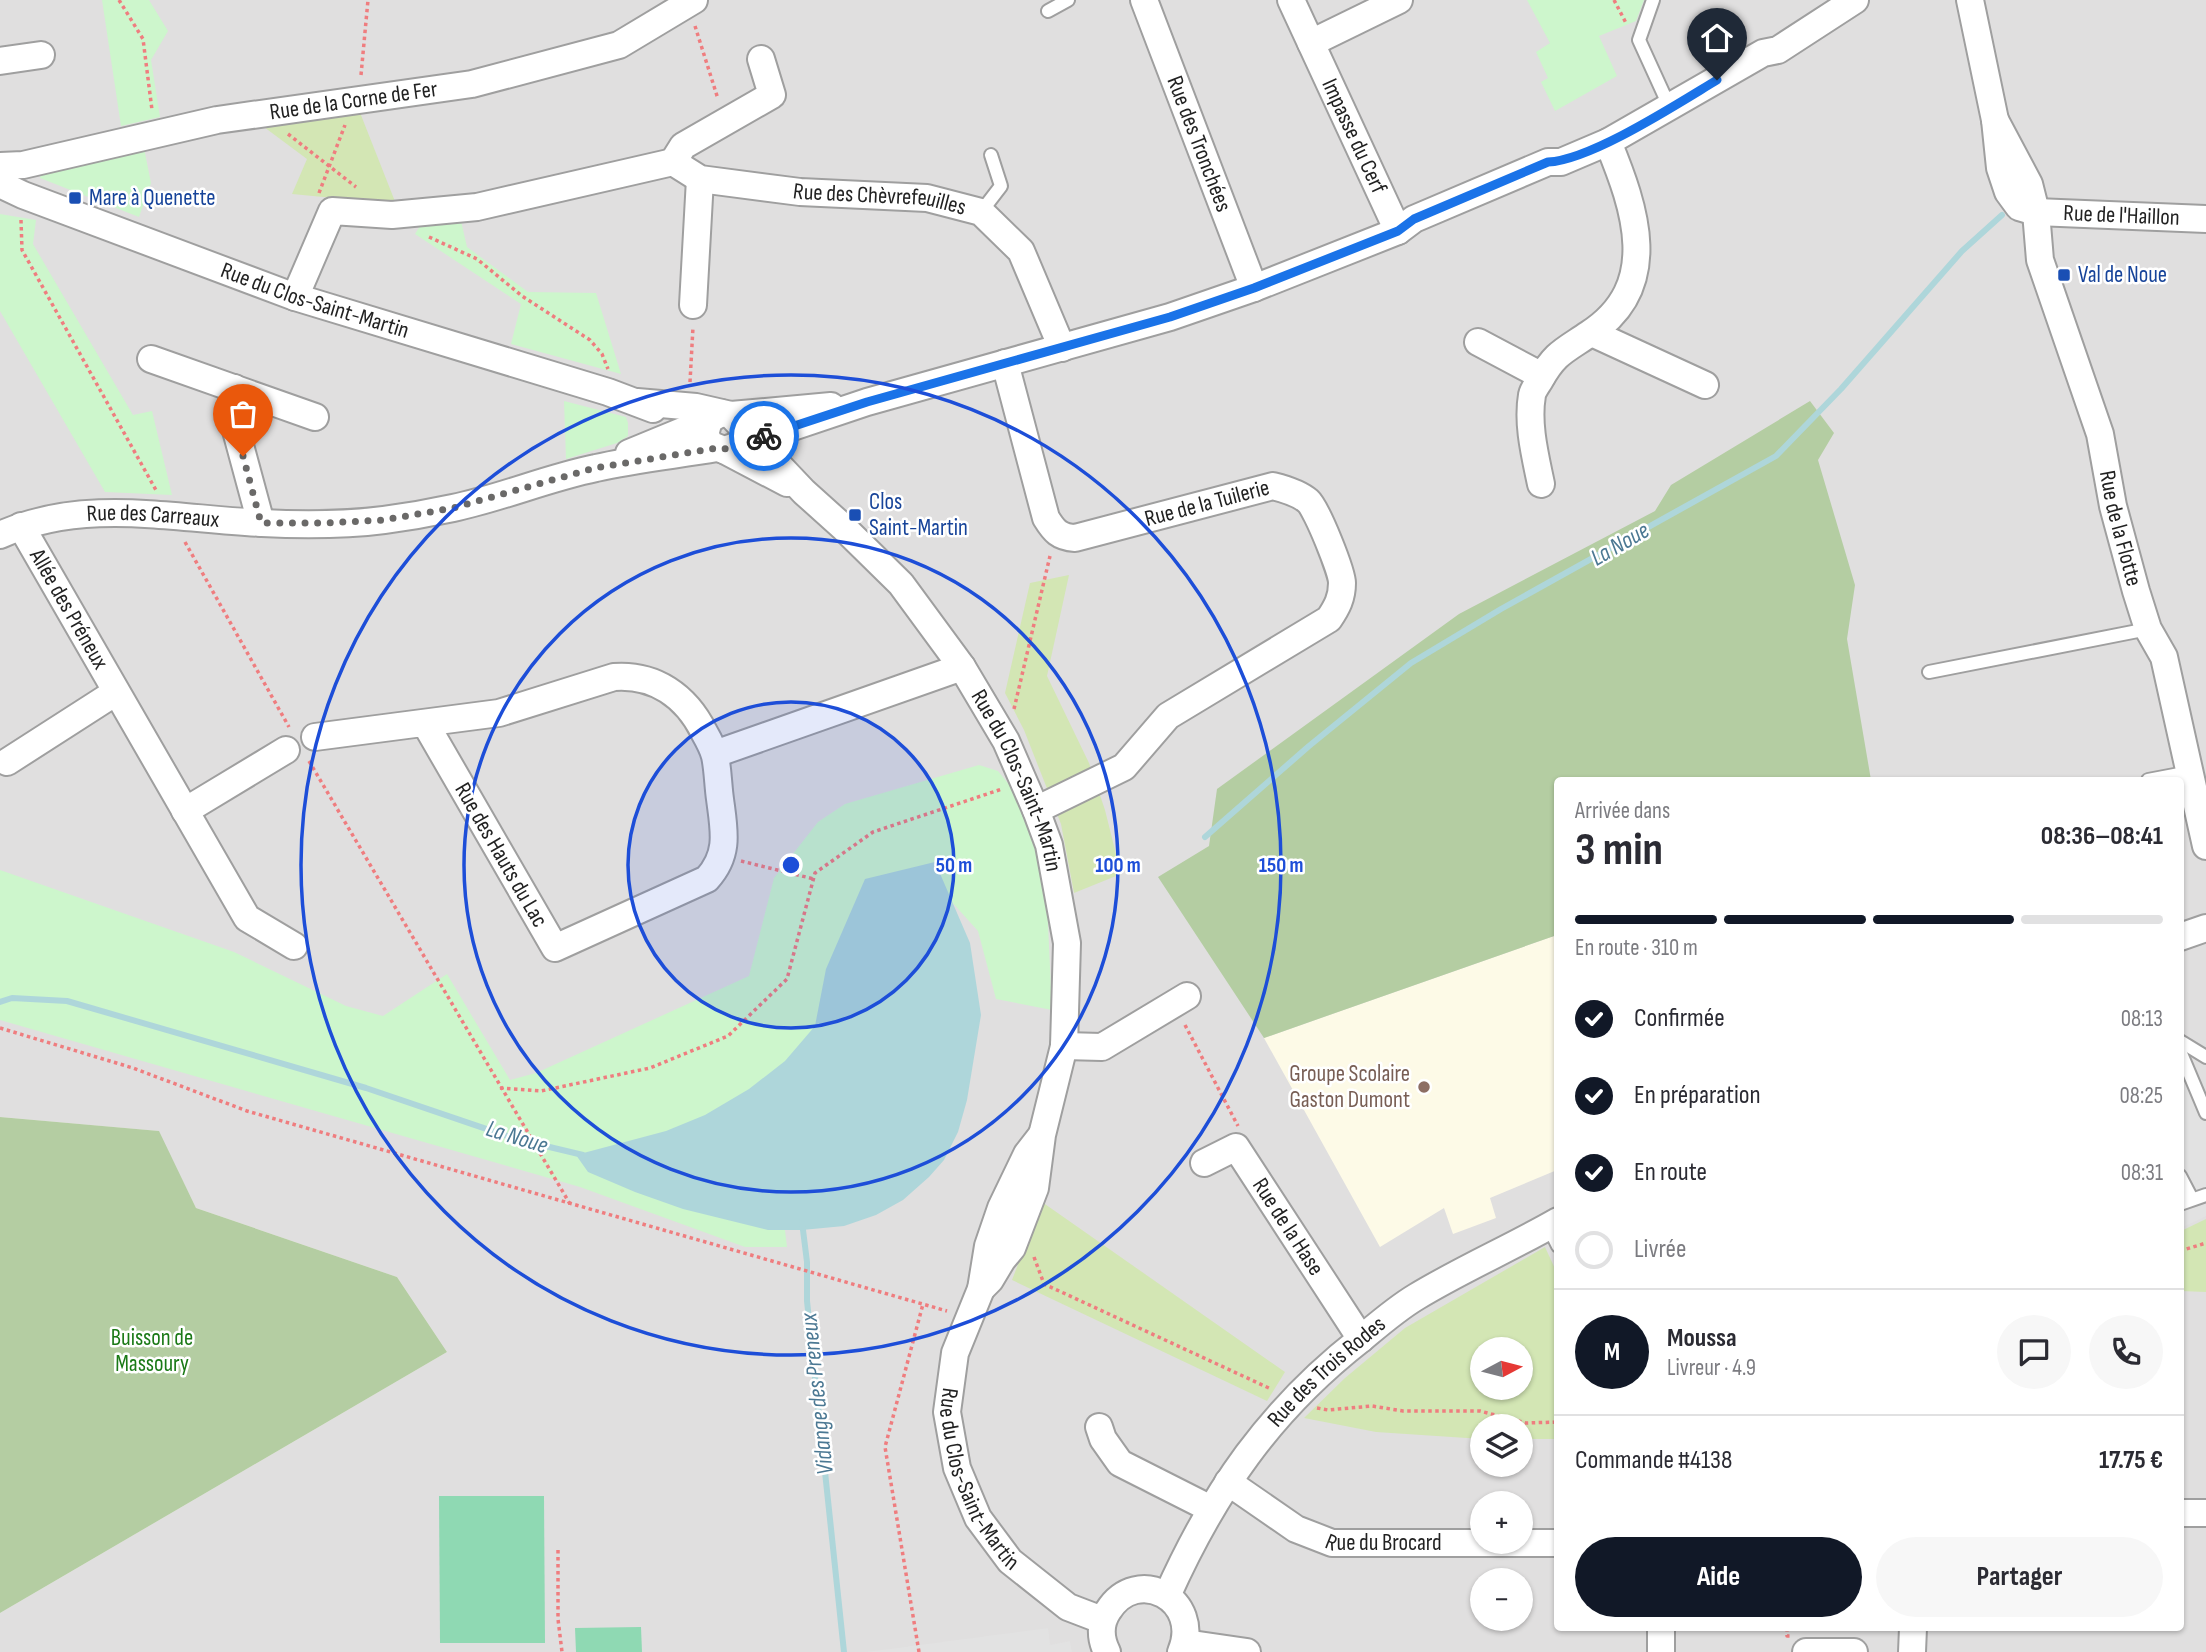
<!DOCTYPE html>
<html lang="fr">
<head>
<meta charset="utf-8">
<style>
	:root { --surface:#fff; --page:#f7f7f7; --text:#2b2b33; --muted:#7c7c81; --line:#e1e1e2; --accent:#111827 }
	body { margin:0; font-family:"Sofia Sans Condensed",sans-serif; background:var(--page); color:var(--text); height:100vh; display:flex; flex-direction:column; font-size:26px; white-space:nowrap }
	* { box-sizing:border-box; margin:0 }
	p { font-size:23px; color:var(--muted) }
	.icon { flex:none; width:38px; height:38px; fill:none; stroke:currentColor; stroke-width:2; stroke-linecap:round; stroke-linejoin:round }
	.map { position:relative; flex:1; overflow:hidden }
	.drawer { position:absolute; left:1554px; top:777px; width:630px; height:854px; display:flex; flex-direction:column; background:var(--surface); border-radius:7px; box-shadow:0 2px 5px #0004 }
	.drawer>* { flex:none }
	.needle { width:46px; rotate:83deg }
	.buttons { position:absolute; left:1470px; top:1337px; display:grid; gap:14px }
	.buttons a { display:grid; place-items:center; width:63px; height:63px; border-radius:50%; background:var(--surface); box-shadow:0 2px 5px #0004; font-size:35px }
	.pin { position:absolute; display:grid; place-items:center; width:60px; height:60px; color:#fff; margin:-72px -30px; border-radius:50% 50% 50% 0; rotate:-45deg; box-shadow:0 0 7px #0007 }
	.pin .icon { rotate:45deg }
	.courier { position:absolute; display:grid; place-items:center; width:70px; height:70px; margin:-35px; border:5px solid #1a73e8; border-radius:50%; background:#fff; color:#222; box-shadow:0 2px 9px #0007 }
	.overview em { font-style:normal; font-weight:700 }
	.overview div { display:flex; flex-direction:column-reverse }
	.overview { display:flex; align-items:center; justify-content:space-between; height:119px; padding:0 21px }
	h1 { font-size:46px; font-weight:700; line-height:52px }
	.bar { display:grid; grid-template-columns:repeat(4,1fr); gap:10px 7px; align-content:center; height:84px; padding:0 21px }
	.bar i { height:9px; border-radius:5px; background:var(--line) }
	.bar .selected { background:var(--accent) }
	.bar p { grid-column:span 4 }
	.line { display:flex; align-items:center; gap:18px; padding:0 21px; border-top:2px solid var(--line) }
	.line div { flex:1 }
	.round { display:grid; place-items:center; flex:none; width:74px; height:74px; border-radius:37px; background:var(--page) }
	ol { padding:0 21px; list-style:none }
	li { display:flex; align-items:center; gap:21px; height:77px }
	li p { margin-inline-start:auto }
	li .icon { padding:7px; border-radius:50%; background:var(--accent); color:#fff; stroke-width:4 }
	li:last-child { color:var(--muted) }
	li i { width:38px; height:38px; border:4px solid var(--line); border-radius:50% }
	.primary-button { display:flex; gap:14px; margin-top:auto; padding:14px 21px }
	.primary-button a { flex:1; height:80px; border-radius:42px; background:var(--accent); color:#fff; font-size:28px; font-weight:700; line-height:80px; text-align:center }
	.primary-button a+a { background:var(--page); color:var(--text) }
	.map>svg:first-child { display:block }
	.residential { fill:#e0dfdf; fill-rule:evenodd }
	.education { fill:#fdfae7 }
	.grass { fill:#d3e6b4; fill-rule:evenodd }
	.forest { fill:#b4cda2 }
	.park { fill:#cdf6cc }
	.pitch { fill:#8fd9b3 }
	.parking { fill:#e2e2e2 }
	.water { fill:#aed6da }
	.lines { fill:none; stroke-linecap:round; stroke-linejoin:round }
	.stream { stroke:#aed6da; stroke-width:6 }
	.service-casing { stroke:#9f9f9f; stroke-width:16 }
	.minor-casing { stroke:#9f9f9f; stroke-width:30 }
	.path { stroke:#ef7d7f; stroke-width:3.5; stroke-dasharray:3.5 3.5; stroke-linecap:butt }
	.service { stroke:#fff; stroke-width:12 }
	.minor { stroke:#fff; stroke-width:26 }
	.done { stroke:#6a6968; stroke-width:7; stroke-dasharray:0 12.6 }
	.route { stroke:#1a73e8; stroke-width:9 }
	.ring { fill:none; stroke:#1d4ed8; stroke-width:3.5 }
	.transit-dot { fill:#1a4fb4; stroke:#fff; stroke-width:2.5 }
	.education-dot { fill:#8d6e63; stroke:#fff; stroke-width:2.5 }
	.labels { text-anchor:middle; dominant-baseline:central; stroke-width:5; stroke-linejoin:round; paint-order:stroke }
	.street-label { font-size:23px; fill:#222; stroke:#fff }
	.transit-label { font-size:23px; fill:#164399; stroke:#fff; text-anchor:start }
	.education-label { font-size:23px; fill:#785e54; stroke:#fff; text-anchor:end }
	.park-label { font-size:23px; fill:#1a7916; stroke:#fff }
	.water-label { font-size:24px; font-style:italic; fill:#4b7893; stroke:#fff }
	.centre { fill:#1d4ed8; stroke:#fff; stroke-width:3.5 }
	.ring-label { font-size:21px; text-anchor:middle; font-weight:bold; fill:#1d4ed8; stroke:#fff; stroke-width:5; stroke-linejoin:round; paint-order:stroke }
</style>
</head>
<body>
<div class="map">
<svg width="2206" height="1652" viewBox="0 0 2206 1652">
	<rect width="100%" height="100%" fill="#f1eee9"/>
	<!-- residential -->
	<path class="residential" d="M0,0H2206V1652H0V1613L447,1352L397,1277L196,1208L158,1131L0,1117ZM1558,780H2180V1628H1558ZM1482,1349H1521V1388H1482ZM1482,1426H1521V1465H1482ZM1482,1503H1521V1542H1482ZM1482,1580H1521V1619H1482Z"/>
	<!-- education -->
	<polygon class="education" points="1557,935 1557,1170 1490,1198 1496,1218 1453,1234 1444,1208 1380,1247 1264,1038"/>
	<!-- grass -->
	<g class="grass">
		<polygon points="359,110 396,204 292,194 307,159 264,127"/>
		<polygon points="1069,575 1047,676 1089,763 1105,810 1121,874 1074,893 1061,824 1024,730 1005,693 1030,583"/>
		<polygon points="1042,1202 1285,1372 1267,1401 1012,1280"/>
		<polygon points="2206,1219 2206,1292 2181,1291 2181,1231"/>
		<path d="M1545,1247L1557,1273V1439H1521V1426H1482V1439L1376,1432L1304,1418L1345,1378L1405,1328ZM1521,1349V1388H1482V1349Z"/>
	</g>
	<!-- forest -->
	<g class="forest">
		<polygon points="1810,401 1834,433 1818,460 1855,585 1847,639 1871,780 1558,780 1557,935 1264,1038 1158,877 1209,846 1217,789 1459,614 1655,511 1671,485"/>
		<polygon points="0,1117 159,1131 196,1208 397,1277 447,1352 0,1613"/>
	</g>
	<!-- park -->
	<g class="park">
		<polygon points="102,0 149,0 168,31 151,60 160,117 121,126"/>
		<polygon points="1527,0 1644,0 1636,21 1599,36 1617,76 1555,111 1541,82 1548,78 1536,52 1550,43"/>
		<polygon points="144,148 151,183 139,217 40,178 41,172"/>
		<polygon points="0,214 36,220 33,244 133,415 152,411 172,495 105,492 0,311"/>
		<polygon points="461,221 467,247 528,292 596,293 621,374 511,344 521,304 415,234 420,226"/>
		<polygon points="564,401 626,417 628,423 628,436 617,443 566,459"/>
		<polygon points="979,765 998,771 1025,804 1046,881 1052,1010 996,999 978,931 932,880 782,1205 787,1247 745,1247 580,1187 0,1020 0,870 234,952 346,1006 383,1016 447,974 510,1080 536,1073 749,976 774,878 818,822 845,804"/>
	</g>
	<!-- pitch -->
	<g class="pitch">
		<polygon points="439,1496 544,1496 545,1643 440,1643"/>
		<polygon points="641,1627 642,1652 576,1652 575,1628"/>
	</g>
	<!-- parking -->
	<g class="parking">
		<polygon points="2180,1061 2206,1117 2206,1216 2181,1228"/>
		<polygon points="1048,1628 1050,1645 1070,1641 1072,1652 867,1652"/>
	</g>
	<!-- water -->
	<polygon class="water" points="935,862 970,943 981,1015 967,1100 958,1132 944,1160 929,1177 903,1200 876,1215 844,1226 802,1230 768,1230 683,1209 635,1192 588,1172 576,1155 666,1131 705,1115 749,1089 785,1061 815,1026 826,969 865,879"/>
	<g class="lines">
		<!-- stream -->
		<g class="stream">
			<polyline points="1205,837 1309,746 1411,663 1501,609 1776,456 1841,389 1962,251 2002,215"/>
			<polyline points="0,1002 12,998 67,1001 366,1088 516,1139 583,1155"/>
			<polyline points="802,1222 807,1262 807,1301 844,1652"/>
		</g>
		<!-- service casing -->
		<g class="service-casing">
			<g id="service">
				<polyline points="1653,0 1639,40 1670,108"/>
				<polyline points="1048,11 1068,0"/>
				<polyline points="981,212 1001,186 991,155"/>
				<polyline points="1929,672 2148,629"/>
				<polyline points="2148,780 2190,772"/>
				<polyline points="2180,1041 2206,1057"/>
				<polyline points="2180,1051 2206,1113"/>
				<polyline points="2180,1176 2192,1199"/>
				<polyline points="2180,1204 2206,1195"/>
				<polyline points="1548,1226 1558,1246"/>
			</g>
		</g>
		<!-- minor casing -->
		<g class="minor-casing">
			<g id="minor">
				<path id="s1" d="M1144,0L1254,288"/>
				<path id="s2" d="M1291,0L1398,231"/>
				<path id="s3" d="M1970,0L1995,120L2000,168L2008,192L2019,207L2036,212L2206,219"/>
				<polyline points="1311,43 1399,0"/>
				<polyline points="0,61 41,55"/>
				<path id="s4" d="M1995,120L2029,184L2036,212L2040,260L2100,434L2113,506L2136,591L2148,629L2164,657L2206,846"/>
				<polyline points="673,162 683,146 772,95 761,59"/>
				<path id="s5" d="M0,166L23,165L217,120L472,84L619,45L694,0"/>
				<path id="s6" d="M0,184L23,195L295,297L608,392L653,409"/>
				<path id="s7" d="M295,297L332,211L392,215L477,207L673,162L700,179L800,192L927,198L981,212L1021,251L1062,348"/>
				<polyline points="693,305 700,179"/>
				<polyline points="1592,333 1705,385"/>
				<polyline points="1478,342 1542,376"/>
				<polyline points="151,359 315,417"/>
				<path id="s8" d="M1005,363L1046,518C1054,531 1059,537 1075,538L1273,486C1285,489 1299,493 1308,501C1317,509 1342,572 1342,583C1342,598 1337,607 1329,619L1168,716L1124,767L1036,810"/>
				<polyline points="234,388 231,412 261,523"/>
				<path id="s9" d="M637,402L696,407L731,415L804,492L843,527L901,584L962,667L1006,741L1036,810L1049,845L1067,943L1064,1046L1042,1135L1035,1188L1012,1248L1002,1260L990,1280L981,1289"/>
				<polyline points="721,413 709,420 705,435 711,445 724,450 867,402 1170,317 1254,288 1398,231 1414,219 1548,162 1561,162 1608,142 1763,53 1778,50 1855,0"/>
				<polyline points="731,415 831,406"/>
				<polyline points="724,450 787,483"/>
				<polyline points="629,453 709,420"/>
				<path d="M1541,484C1535,455 1527,424 1532,395C1533,390 1537,385 1540,380C1555,353 1564,351 1589,334C1663,286 1635,208 1608,142"/>
				<path id="s10" d="M21,526L247,918L294,946"/>
				<path id="s11" d="M0,535C84,497 174,519 262,523C302,525 344,525 384,520C407,517 430,513 453,508C501,498 547,478 596,468C635,459 676,455 717,448"/>
				<path d="M315,737L499,713L614,677C655,674 686,696 704,732C708,739 713,748 715,756C718,770 718,785 720,799C724,830 730,854 707,879L555,948L425,723"/>
				<polyline points="715,754 962,667"/>
				<polyline points="7,762 116,692"/>
				<polyline points="185,811 286,750"/>
				<polyline points="2180,937 2206,928"/>
				<polyline points="1064,1046 1102,1047 1187,996"/>
				<path id="s12" d="M1041,1136L1027,1154L1001,1208L988,1246L981,1289L955,1353L947,1412L957,1468L978,1518L1010,1561L1068,1607L1102,1620"/>
				<path id="s13" d="M1204,1163L1236,1147L1361,1339"/>
				<polyline points="1099,1427 1103,1439 1120,1463 1211,1509"/>
				<path id="s14" d="M1228,1482L1296,1529L1332,1543H1558"/>
				<polyline points="2180,1513 2206,1513"/>
				<path id="s15" d="M1167,1596C1214,1491 1270,1410 1361,1339C1379,1324 1396,1309 1416,1297C1462,1269 1511,1248 1558,1221"/>
				<polyline points="1661,1628 1661,1652"/>
				<polyline points="1185,1643 1247,1652"/>
				<path d="M1107,1652C1100,1638 1100,1623 1108,1611C1137,1564 1203,1600 1181,1652"/>
				<polyline points="1806,1652 1854,1652"/>
				<polyline points="1912,1652 1913,1628"/>
			</g>
		</g>
		<!-- path -->
		<g class="path">
			<polyline points="119,0 143,39 152,110"/>
			<polyline points="1614,0 1626,23"/>
			<polyline points="695,26 718,99"/>
			<polyline points="361,75 368,0"/>
			<polyline points="288,134 356,187"/>
			<polyline points="319,193 345,125"/>
			<polyline points="21,220 22,250 157,492"/>
			<polyline points="429,237 477,259 522,296 590,340 602,354 608,369"/>
			<polyline points="690,382 693,327"/>
			<polyline points="185,542 289,727"/>
			<polyline points="1014,709 1050,556"/>
			<polyline points="309,761 570,1204"/>
			<polyline points="741,861 814,879"/>
			<polyline points="1185,1025 1238,1126"/>
			<polyline points="0,1028 133,1068 247,1111 947,1311"/>
			<polyline points="500,1088 541,1091 650,1068 728,1036 787,979 815,873 873,832 1002,789"/>
			<polyline points="2180,1251 2206,1243"/>
			<polyline points="1034,1257 1044,1284 1271,1389"/>
			<polyline points="1317,1408 1328,1410 1372,1406 1403,1411 1480,1411 1526,1423 1558,1422"/>
			<polyline points="558,1550 558,1619 562,1652"/>
			<polyline points="1787,1628 1787,1636 1790,1636"/>
			<polyline points="919,1652 885,1447 923,1304"/>
		</g>
		<!-- service -->
		<use href="#service" class="service"/>
		<!-- minor -->
		<use href="#minor" class="minor"/>
	</g>
	<g class="lines">
		<!-- done -->
		<polyline class="done" points="243,456 261,523 326,523 383,520 453,508 595,468 717,448 729,449 764,436"/>
		<!-- route -->
		<path class="route" d="M764,436L867,402L1170,317L1254,288L1398,231L1414,219L1548,162C1591,160 1677,104 1717,80"/>
	</g>
	<!-- distance rings -->
	<circle cx="791" cy="865" r="163" fill="#1d4ed8" fill-opacity=".12"/>
	<g class="ring">
		<circle cx="791" cy="865" r="163"/>
		<circle cx="791" cy="865" r="327"/>
		<circle cx="791" cy="865" r="490"/>
	</g>
	<!-- markers -->
	<g class="transit-dot">
		<rect x="68" y="191" width="14" height="14" rx="3.5"/>
		<rect x="2057" y="268" width="14" height="14" rx="3.5"/>
		<rect x="848" y="508" width="14" height="14" rx="3.5"/>
	</g>
	<circle class="education-dot" cx="1424" cy="1087" r="7"/>
	<g class="labels">
		<!-- street labels -->
		<g class="street-label">
			<text stroke="none"><textPath href="#s5" startOffset="360">Rue de la Corne de Fer</textPath></text>
			<text stroke="none"><textPath href="#s2" startOffset="150">Impasse du Cerf</textPath></text>
			<text stroke="none"><textPath href="#s1" startOffset="154">Rue des Tronchées</textPath></text>
			<text stroke="none"><textPath href="#s7" startOffset="653">Rue des Chèvrefeuilles</textPath></text>
			<text stroke="none"><textPath href="#s3" startOffset="318">Rue de l'Haillon</textPath></text>
			<text stroke="none"><textPath href="#s6" startOffset="336">Rue du Clos-Saint-Martin</textPath></text>
			<text stroke="none"><textPath href="#s8" startOffset="334">Rue de la Tuilerie</textPath></text>
			<text stroke="none"><textPath href="#s11" startOffset="156">Rue des Carreaux</textPath></text>
			<text stroke="none"><textPath href="#s4" startOffset="430">Rue de la Flotte</textPath></text>
			<text stroke="none"><textPath href="#s10" startOffset="96">Allée des Préneux</textPath></text>
			<text stroke="none"><textPath href="#s9" startOffset="565">Rue du Clos-Saint-Martin</textPath></text>
			<text transform="translate(501 855) rotate(60)">Rue des Hauts du Lac</text>
			<text stroke="none"><textPath href="#s13" startOffset="131">Rue de la Hase</textPath></text>
			<text stroke="none"><textPath href="#s15" startOffset="278">Rue des Trois Rodes</textPath></text>
			<text stroke="none"><textPath href="#s12" startOffset="369">Rue du Clos-Saint-Martin</textPath></text>
			<text stroke="none"><textPath href="#s14" startOffset="173">Rue du Brocard</textPath></text>
		</g>
		<!-- transit labels -->
		<g class="transit-label">
			<text x="89" y="198">Mare à Quenette</text>
			<text x="2078" y="275">Val de Noue</text>
			<text x="869" y="502">Clos<tspan x="869" dy="26">Saint-Martin</tspan></text>
		</g>
		<!-- education labels -->
		<g class="education-label">
			<text x="1410" y="1074">Groupe Scolaire<tspan x="1410" dy="26">Gaston Dumont</tspan></text>
		</g>
		<!-- park labels -->
		<g class="park-label">
			<text x="152" y="1338">Buisson de<tspan x="152" dy="26">Massoury</tspan></text>
		</g>
		<!-- water labels -->
		<g class="water-label">
			<text transform="translate(1620 544) rotate(-30)">La Noue</text>
			<text transform="translate(517 1137) rotate(17)">La Noue</text>
			<text transform="translate(817 1394) rotate(-96)">Vidange des Preneux</text>
		</g>
	</g>
	<circle cx="791" cy="865" r="10" class="centre"/>
	<g class="ring-label">
		<text x="954" y="872">50 m</text>
		<text x="1118" y="872">100 m</text>
		<text x="1281" y="872">150 m</text>
	</g>
</svg>
<div class="buttons">
<a><svg class="needle" viewBox="-14 -14 28 28"><path d="M0-13l5 13h-10z" fill="#e53935"/><path d="M0 13l5-13h-10z" fill="#7c7c81"/></svg></a>
<a><svg class="icon" aria-label="layers" viewBox="0 0 24 24"><path d="M12 4l9 5-9 5-9-5zM3 14l9 5 9-5"/></svg></a>
<a>+</a>
<a>−</a>
</div>
<div class="pin" style="left:243px;top:456px;background:#ea580c"><svg class="icon" aria-label="bag" viewBox="0 0 24 24"><path d="M5 8h14l-1 12H6zM9 8a3 3 0 0 1 6 0"/></svg></div>
<div class="pin" style="left:1717px;top:80px;background:#1f2937"><svg class="icon" aria-label="home" viewBox="0 0 24 24"><path d="M3 11l9-7 9 7M6 9v11h12V9"/></svg></div>
<div class="courier" style="left:764px;top:436px"><svg class="icon" aria-label="bike" viewBox="0 0 24 24"><circle cx="6" cy="16" r="4"/><circle cx="18" cy="16" r="4"/><path d="M6 16l4-8h5l3 8M10 8l3 8H6M13 5h3"/></svg></div>
<section class="drawer">
<div class="overview"><div><h1>3 min</h1><p>Arrivée dans</p></div><em>08:36–08:41</em></div>
<div class="bar"><i class="selected"></i><i class="selected"></i><i class="selected"></i><i></i><p>En route · 310 m</p></div>
<ol>
<li><svg class="icon" aria-label="check" viewBox="0 0 24 24"><path d="M5 12l5 5 9-10"/></svg>Confirmée<p>08:13</p></li>
<li><svg class="icon" aria-label="check" viewBox="0 0 24 24"><path d="M5 12l5 5 9-10"/></svg>En préparation<p>08:25</p></li>
<li><svg class="icon" aria-label="check" viewBox="0 0 24 24"><path d="M5 12l5 5 9-10"/></svg>En route<p>08:31</p></li>
<li><i></i>Livrée</li>
</ol>
<div class="line" style="height:126px"><b class="round" style="background:var(--accent);color:#fff">M</b><div><b>Moussa</b><p>Livreur · 4.9</p></div><a class="round"><svg class="icon" aria-label="chat" viewBox="0 0 24 24"><path d="M4 5h16v11H9l-5 4z"/></svg></a><a class="round"><svg class="icon" aria-label="phone" viewBox="0 0 24 24"><path d="M5 4h4l2 5-3 2q2 4 5 5l2-3 5 2v4C11 20 4 13 5 4z"/></svg></a></div>
<div class="line" style="height:91px"><div>Commande #4138</div><b>17.75 €</b></div>
<div class="primary-button"><a>Aide</a><a>Partager</a></div>
</section>
</div>
</body>
</html>
